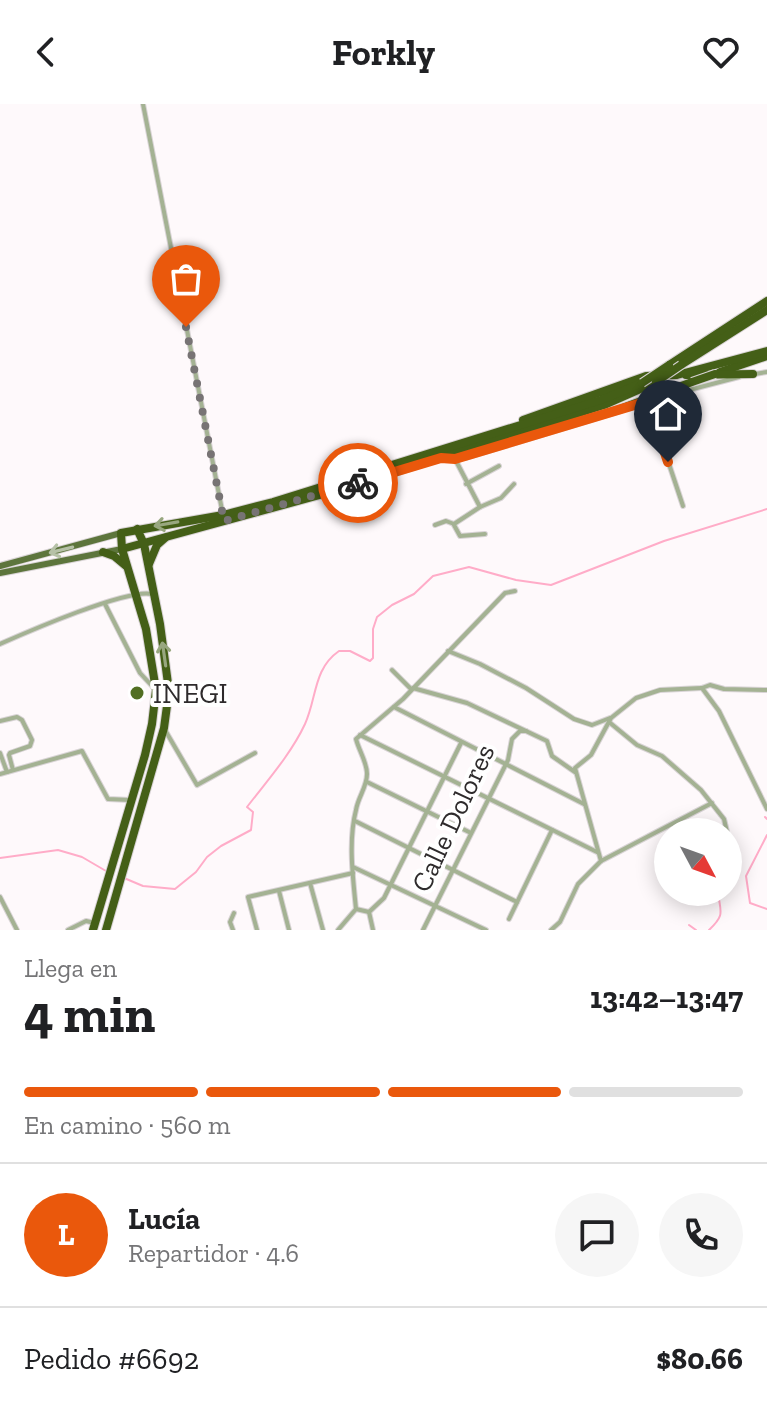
<!DOCTYPE html>
<html lang="es">
<head>
<meta charset="utf-8">
<style>
	:root { --surface:#fff; --page:#f6f6f6; --text:#202124; --muted:#757577; --line:#e0e0e0; --accent:#ea580c }
	body { margin:0; font-family:"Zilla Slab",serif; background:var(--page); color:var(--text); height:100vh; display:flex; flex-direction:column; font-size:30px; white-space:nowrap }
	* { box-sizing:border-box; margin:0 }
	p { font-size:26px; color:var(--muted) }
	.icon { flex:none; width:44px; height:44px; fill:none; stroke:currentColor; stroke-width:2; stroke-linecap:round; stroke-linejoin:round }
	.map { position:relative; height:826px; overflow:hidden }
	.details { display:flex; flex-direction:column; background:var(--surface); flex:1 }
	.details>* { flex:none }
	.needle { width:52px; rotate:131deg }
	.tools { position:absolute; left:654px; top:714px; display:grid; gap:16px }
	.tools a { display:grid; place-items:center; width:88px; height:88px; border-radius:50%; background:var(--surface); box-shadow:0 4px 20px #0003; font-size:40px }
	.pin { position:absolute; display:grid; place-items:center; width:68px; height:68px; color:#fff; margin:-82px -34px; border-radius:50% 50% 50% 0; rotate:-45deg; box-shadow:0 0 8px #0007 }
	.pin .icon { rotate:45deg }
	.courier { position:absolute; display:grid; place-items:center; width:80px; height:80px; margin:-40px; border:6px solid #ea580c; border-radius:50%; background:#fff; color:#222; box-shadow:0 2px 10px #0007 }
	.headline em { font-style:normal; font-weight:700 }
	.headline div { display:flex; flex-direction:column-reverse }
	.headline { display:flex; align-items:center; justify-content:space-between; height:136px; padding:0 24px }
	h1 { font-size:52px; font-weight:700; line-height:60px }
	.bar { display:grid; grid-template-columns:repeat(4,1fr); gap:12px 8px; align-content:center; height:96px; padding:0 24px }
	.bar i { height:10px; border-radius:6px; background:var(--line) }
	.bar .active { background:var(--accent) }
	.bar p { grid-column:span 4 }
	.line { display:flex; align-items:center; gap:20px; padding:0 24px; border-top:2px solid var(--line) }
	.line div { flex:1 }
	.round { display:grid; place-items:center; flex:none; width:84px; height:84px; border-radius:42px; background:var(--page) }
	header { display:flex; justify-content:space-between; align-items:center; height:104px; padding:0 24px; background:var(--surface); font-size:36px; font-weight:700 }
	.map>svg:first-child { display:block }
	.lines { fill:none; stroke-linecap:round; stroke-linejoin:round }
	.stream { stroke:#ffacc8; stroke-width:2 }
	.street-casing { stroke:#d9d4d6; stroke-width:6 }
	.primary-casing { stroke:#d9d4d6; stroke-width:8 }
	.highway-casing { stroke:#d9d4d6; stroke-width:10 }
	.street { stroke:#a4b293; stroke-width:4 }
	.primary { stroke:#5d753c; stroke-width:6 }
	.highway { stroke:#445f17; stroke-width:8 }
	.highway-bridge-casing { stroke:#d9d4d6; stroke-width:10; stroke-linecap:butt }
	.highway-bridge { stroke:#445f17; stroke-width:8 }
	.oneway { stroke:#98a77f }
	.oneway2 { stroke:#b6c1a7 }
	.done { stroke:#777374; stroke-width:8; stroke-dasharray:0 14.4 }
	.route { stroke:#ea580c; stroke-width:10 }
	.poi-dot { fill:#526f23; stroke:#fff; stroke-width:3 }
	.labels { text-anchor:middle; dominant-baseline:central; stroke-width:8; stroke-linejoin:round; paint-order:stroke }
	.poi-label { font-size:28px; fill:#2e2b2c; stroke:#fff; text-anchor:start }
	.street-label { font-size:28px; fill:#2e2b2c; stroke:#fff }
</style>
</head>
<body>
<header><svg class="icon" aria-label="back" viewBox="0 0 24 24"><path d="M15 5l-7 7 7 7"/></svg>Forkly<svg class="icon" aria-label="heart" viewBox="0 0 24 24"><path d="M12 20l-8-8c-3-5 5-10 8-4 3-6 11-1 8 4z"/></svg></header>
<div class="map">
<svg width="767" height="826" viewBox="0 0 767 826">
	<rect width="100%" height="100%" fill="#fef9fb"/>
	<g class="lines">
		<!-- stream -->
		<g class="stream">
			<polyline points="765,713 767,715"/>
			<polyline points="767,731 746,772 750,799 767,805"/>
			<polyline points="0,754 58,746 82,753 106,767"/>
			<path d="M124,774L143,782L175,785L196,768L207,753L221,742L251,726L253,708L247,703C267,677 291,650 305,620C317,594 313,565 339,547H350L370,557L373,554V525L377,513L392,501L414,490L433,472L469,463L516,476L551,481L664,437L767,405"/>
			<polyline points="689,821 696,826"/>
			<path d="M709,826C726,810 720,808 718,788"/>
		</g>
		<!-- street casing -->
		<g class="street-casing">
			<g id="street">
				<polyline points="143,0 223,411"/>
				<polyline points="755,270 767,268"/>
				<polyline points="662,293 739,273"/>
				<polyline points="648,297 683,402"/>
				<polyline points="455,355 480,403"/>
				<polyline points="466,380 499,362"/>
				<polyline points="435,421 446,417 454,420 480,403 501,394 514,380"/>
				<polyline points="454,421 460,432 485,430"/>
				<polyline points="105,500 140,569 154,584"/>
				<path d="M0,540C27,528 128,484 152,490"/>
				<polyline points="448,547 480,560 526,584 574,615 592,621 610,614"/>
				<polyline points="392,566 411,585"/>
				<polyline points="413,584 467,599 547,637 552,652 575,668"/>
				<polyline points="702,584 719,607 767,705"/>
				<polyline points="394,603 584,700"/>
				<polyline points="0,617 17,613 22,616 32,636 30,642 10,649 9,651 13,666"/>
				<polyline points="609,618 637,641 662,652 701,686 724,715 727,728"/>
				<polyline points="165,626 197,681 255,649"/>
				<polyline points="360,631 597,748"/>
				<polyline points="0,649 7,668"/>
				<polyline points="0,670 82,647 108,695 130,696"/>
				<polyline points="367,678 471,729"/>
				<polyline points="355,717 517,798"/>
				<polyline points="601,757 712,699"/>
				<polyline points="353,763 486,826"/>
				<polyline points="310,779 323,826"/>
				<polyline points="279,787 289,826"/>
				<polyline points="0,793 17,826"/>
				<polyline points="356,805 369,808 384,794 461,639"/>
				<polyline points="369,808 373,826"/>
				<polyline points="509,815 552,726"/>
				<polyline points="68,826 86,817 95,819"/>
				<polyline points="233,826 230,818 234,809"/>
				<polyline points="257,826 248,793 353,769"/>
				<path d="M338,826L356,805C353,774 348,737 356,706C358,693 367,683 367,670C367,658 359,647 356,635L403,595L505,489L515,487"/>
				<polyline points="423,826 508,656 512,635 520,627 526,627"/>
				<polyline points="551,826 560,818 578,780 601,757 575,664 591,651 611,614 636,594 660,586 702,584 710,581 724,585 767,586"/>
			</g>
		</g>
		<!-- primary casing -->
		<g class="primary-casing">
			<g id="primary">
				<polyline points="0,462 121,429"/>
				<polyline points="0,469 122,445"/>
			</g>
		</g>
		<!-- highway casing -->
		<g class="highway-casing">
			<g id="highway">
				<polyline points="669,261 767,197"/>
				<polyline points="681,261 767,206"/>
				<polyline points="720,268 767,252"/>
				<polyline points="686,271 753,270"/>
				<polyline points="523,316 646,272 677,271 767,247"/>
				<polyline points="465,352 617,306 692,278"/>
				<polyline points="122,445 338,386 604,301 656,278"/>
				<polyline points="103,448 114,452 126,462"/>
				<polyline points="149,460 157,441 165,434"/>
				<polyline points="93,826 145,651 152,620 156,586 146,525 122,445 121,429 223,411 273,398 601,296 642,279"/>
				<polyline points="106,826 164,624 169,587 160,520 144,440 137,425"/>
			</g>
		</g>
		<!-- street -->
		<use href="#street" class="street"/>
		<!-- primary -->
		<use href="#primary" class="primary"/>
		<!-- highway -->
		<use href="#highway" class="highway"/>
		<!-- highway-bridge casing -->
		<g class="highway-bridge-casing">
			<g id="highway-bridge">
				<polyline points="656,278 681,261"/>
				<polyline points="692,278 715,270"/>
				<polyline points="642,279 669,261"/>
			</g>
		</g>
		<!-- highway-bridge -->
		<use href="#highway-bridge" class="highway-bridge"/>
	</g>
	<!-- one-way arrows -->
	<defs><path id="oneway-shaft" d="M-6 0H5M1.5-3L5.5 0L1.5 3" fill="none" stroke-width="1.6" stroke-linecap="round" stroke-linejoin="round" transform="scale(2)"/></defs>
	<g class="oneway">
		<use href="#oneway-shaft" transform="translate(166 420) rotate(170)"/>
		<use href="#oneway-shaft" transform="translate(164 550) rotate(-98)"/>
	</g>
	<use class="oneway2" href="#oneway-shaft" transform="translate(61 446) rotate(166)"/>
	<g class="lines">
		<!-- done -->
		<polyline class="done" points="186,223 224,417 358,379"/>
		<!-- route -->
		<polyline class="route" points="358,379 441,354 455,355 648,297 668,358"/>
	</g>
	<!-- markers -->
	<circle class="poi-dot" cx="137" cy="589" r="8"/>
	<g class="labels">
		<!-- poi labels -->
		<g class="poi-label">
			<text x="153" y="589">INEGI</text>
		</g>
		<!-- street labels -->
		<g class="street-label">
			<text transform="translate(453 714) rotate(-65)">Calle Dolores</text>
		</g>
	</g>
</svg>
<div class="tools">
<a><svg class="needle" viewBox="-14 -14 28 28"><path d="M0-13l5 13h-10z" fill="#e53935"/><path d="M0 13l5-13h-10z" fill="#757577"/></svg></a>
</div>
<div class="pin" style="left:186px;top:223px;background:#ea580c"><svg class="icon" aria-label="bag" viewBox="0 0 24 24"><path d="M5 8h14l-1 12H6zM9 8a3 3 0 0 1 6 0"/></svg></div>
<div class="pin" style="left:668px;top:358px;background:#1f2937"><svg class="icon" aria-label="home" viewBox="0 0 24 24"><path d="M3 11l9-7 9 7M6 9v11h12V9"/></svg></div>
<div class="courier" style="left:358px;top:379px"><svg class="icon" aria-label="bike" viewBox="0 0 24 24"><circle cx="6" cy="16" r="4"/><circle cx="18" cy="16" r="4"/><path d="M6 16l4-8h5l3 8M10 8l3 8H6M13 5h3"/></svg></div>
</div>
<section class="details">
<div class="headline"><div><h1>4 min</h1><p>Llega en</p></div><em>13:42–13:47</em></div>
<div class="bar"><i class="active"></i><i class="active"></i><i class="active"></i><i></i><p>En camino · 560 m</p></div>
<div class="line" style="height:144px"><b class="round" style="background:var(--accent);color:#fff">L</b><div><b>Lucía</b><p>Repartidor · 4.6</p></div><a class="round"><svg class="icon" aria-label="chat" viewBox="0 0 24 24"><path d="M4 5h16v11H9l-5 4z"/></svg></a><a class="round"><svg class="icon" aria-label="phone" viewBox="0 0 24 24"><path d="M5 4h4l2 5-3 2q2 4 5 5l2-3 5 2v4C11 20 4 13 5 4z"/></svg></a></div>
<div class="line" style="height:104px"><div>Pedido #6692</div><b>$80.66</b></div>
</section>
</body>
</html>
